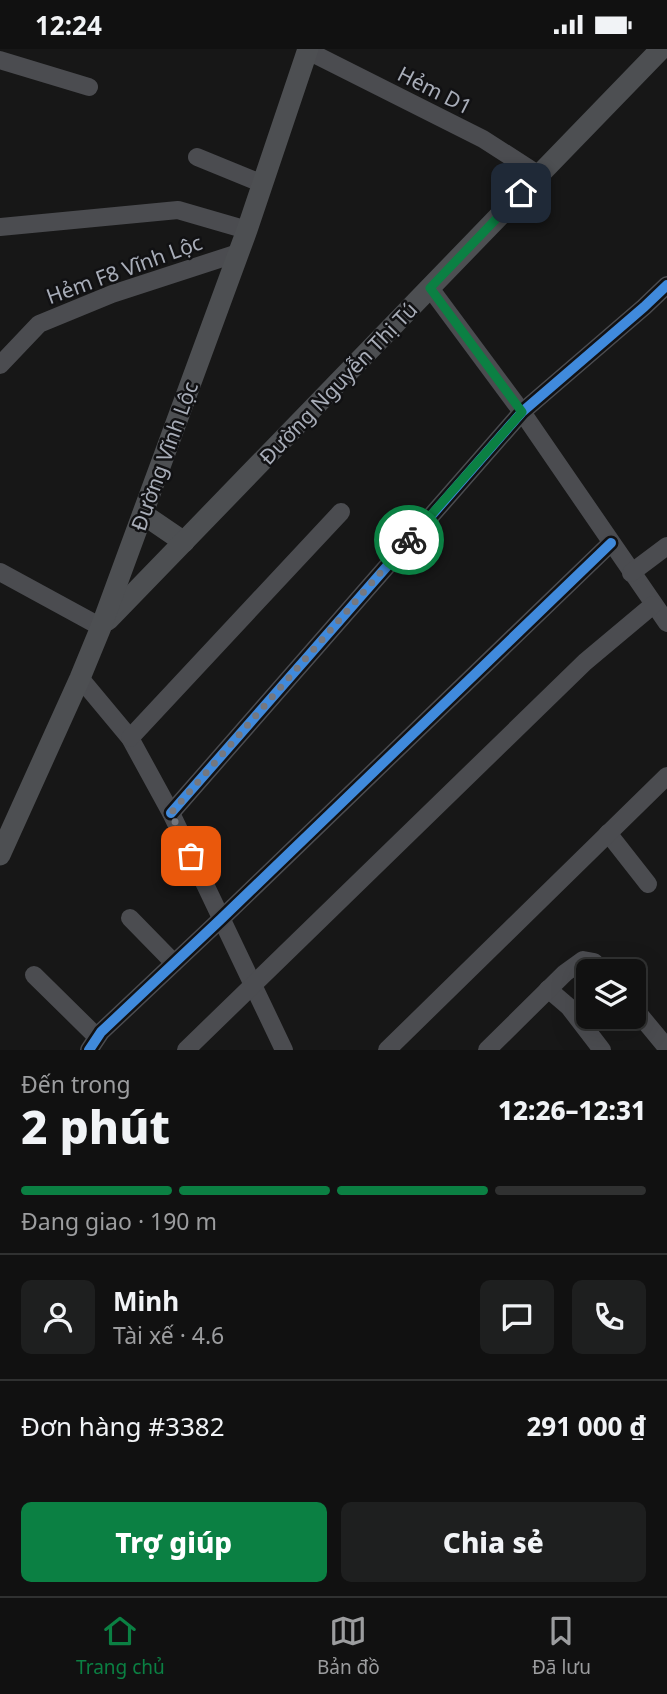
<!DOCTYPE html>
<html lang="vi">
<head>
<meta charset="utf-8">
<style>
	:root { --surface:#111; --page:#1e1f1f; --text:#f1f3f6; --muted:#9c9d9f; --line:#303131; --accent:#0b8043 }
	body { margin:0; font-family:"Noto Sans",sans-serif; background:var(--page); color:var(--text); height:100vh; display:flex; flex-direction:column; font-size:26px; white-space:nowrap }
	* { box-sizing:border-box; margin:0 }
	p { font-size:23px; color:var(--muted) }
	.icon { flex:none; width:38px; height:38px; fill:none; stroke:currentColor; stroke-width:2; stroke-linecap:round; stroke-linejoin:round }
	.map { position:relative; height:1001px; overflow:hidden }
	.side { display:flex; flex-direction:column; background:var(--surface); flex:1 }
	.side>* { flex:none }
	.fabs { position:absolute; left:576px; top:910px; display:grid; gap:14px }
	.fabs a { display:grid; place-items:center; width:70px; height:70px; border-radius:10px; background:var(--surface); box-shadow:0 7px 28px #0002,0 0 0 2px var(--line); font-size:35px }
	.pin { position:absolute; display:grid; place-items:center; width:60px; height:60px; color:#fff; margin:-30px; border-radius:14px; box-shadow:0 4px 10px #0006 }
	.courier { position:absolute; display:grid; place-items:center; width:70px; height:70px; margin:-35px; border:5px solid #0b8043; border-radius:50%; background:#fff; color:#222; box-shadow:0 2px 9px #0007 }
	.headline em { font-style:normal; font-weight:800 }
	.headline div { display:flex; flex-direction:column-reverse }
	.headline { display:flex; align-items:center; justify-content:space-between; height:119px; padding:0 21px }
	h1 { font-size:46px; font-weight:800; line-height:52px }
	.bar { display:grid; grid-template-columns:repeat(4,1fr); gap:10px 7px; align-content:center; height:84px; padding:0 21px }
	.bar i { height:9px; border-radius:5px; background:var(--line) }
	.bar .current { background:var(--accent) }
	.bar p { grid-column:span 4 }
	.line { display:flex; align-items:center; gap:18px; padding:0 21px; border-top:2px solid var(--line) }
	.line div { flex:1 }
	.round { display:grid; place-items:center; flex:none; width:74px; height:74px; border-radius:10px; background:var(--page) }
	.action { display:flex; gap:14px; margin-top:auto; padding:14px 21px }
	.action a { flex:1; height:80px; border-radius:10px; background:var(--accent); color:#fff; font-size:28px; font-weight:800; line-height:80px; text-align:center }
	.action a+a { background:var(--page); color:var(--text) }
	.status { display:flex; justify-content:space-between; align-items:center; height:49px; padding:0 35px; background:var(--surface); direction:ltr }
	.status svg { height:19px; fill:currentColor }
	.dock { display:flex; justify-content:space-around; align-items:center; height:98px; border-top:2px solid var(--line); background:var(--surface); font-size:19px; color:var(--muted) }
	.dock a { display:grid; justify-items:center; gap:4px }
	.dock .current { color:var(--accent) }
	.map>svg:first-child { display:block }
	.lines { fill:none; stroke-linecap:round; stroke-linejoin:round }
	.minor { stroke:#4b4c50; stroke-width:18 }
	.major { stroke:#4d4f52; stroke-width:21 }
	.cycleway-casing { stroke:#111113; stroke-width:15 }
	.cycleway { stroke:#408adc; stroke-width:10 }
	.done { stroke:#757880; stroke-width:7; stroke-dasharray:0 12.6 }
	.route { stroke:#0b8043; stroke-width:9 }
	.labels { text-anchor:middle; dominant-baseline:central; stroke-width:5; stroke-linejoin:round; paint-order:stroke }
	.street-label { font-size:21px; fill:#a8adb8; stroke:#111113 }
</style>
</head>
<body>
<div class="status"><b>12:24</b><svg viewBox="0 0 49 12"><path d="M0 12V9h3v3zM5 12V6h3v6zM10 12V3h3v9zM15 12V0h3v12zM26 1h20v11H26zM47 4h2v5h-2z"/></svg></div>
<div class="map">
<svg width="667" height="1001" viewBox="0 0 667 1001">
	<rect width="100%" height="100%" fill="#171717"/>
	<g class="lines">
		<!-- minor -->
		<g class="minor">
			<polyline points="308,2 483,90 539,126"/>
			<polyline points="0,11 89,38"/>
			<polyline points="197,108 263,135"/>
			<polyline points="0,178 178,161 247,181"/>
			<polyline points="430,239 522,363 667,574"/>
			<polyline points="0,316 39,275 112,245 238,204"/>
			<polyline points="0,523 101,578"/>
			<polyline points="631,524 667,497"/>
			<polyline points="80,629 130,689 171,764 284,1001"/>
			<polyline points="130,689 341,463"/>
			<polyline points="171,764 522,363 644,258 667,236"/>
			<polyline points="608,784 648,835"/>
			<polyline points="130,869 174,914"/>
			<polyline points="34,926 97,988"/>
			<polyline points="548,940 569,958 602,1001"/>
			<polyline points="634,959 667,999"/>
			<polyline points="89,1001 101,983 221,870 611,494"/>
			<polyline points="186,1001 585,613 653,556"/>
			<polyline points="387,1001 667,727"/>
			<polyline points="487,1001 565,924 583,911 594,913 602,922"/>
		</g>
		<!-- major -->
		<g class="major">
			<polyline points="143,465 184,493"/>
			<polyline points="108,571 661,0"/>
			<polyline points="0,806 80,629 101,578 247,181 308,0"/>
		</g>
		<!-- cycleway casing -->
		<g class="cycleway-casing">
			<g id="cycleway">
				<polyline points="171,764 522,363 644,258 667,236"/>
				<polyline points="89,1001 101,983 221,870 611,494"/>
			</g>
		</g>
		<!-- cycleway -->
		<use href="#cycleway" class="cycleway"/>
	</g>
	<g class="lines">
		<!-- done -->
		<polyline class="done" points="191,807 171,764 409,491"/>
		<!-- route -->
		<polyline class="route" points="409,491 522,363 430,239 521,144"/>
	</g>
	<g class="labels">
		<!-- street labels -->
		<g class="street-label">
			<text transform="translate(435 41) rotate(27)">Hẻm D1</text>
			<text transform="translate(124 220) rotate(-20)">Hẻm F8 Vĩnh Lộc</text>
			<text transform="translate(338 334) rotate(-46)">Đường Nguyễn Thị Tú</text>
			<text transform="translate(164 407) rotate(-70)">Đường Vĩnh Lộc</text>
		</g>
	</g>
</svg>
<div class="fabs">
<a><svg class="icon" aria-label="layers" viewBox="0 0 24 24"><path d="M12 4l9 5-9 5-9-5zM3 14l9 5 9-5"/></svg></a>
</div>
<div class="pin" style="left:191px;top:807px;background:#ea580c"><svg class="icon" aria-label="bag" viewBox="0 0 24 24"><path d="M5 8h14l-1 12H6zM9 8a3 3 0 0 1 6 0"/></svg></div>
<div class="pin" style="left:521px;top:144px;background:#1f2937"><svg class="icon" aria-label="home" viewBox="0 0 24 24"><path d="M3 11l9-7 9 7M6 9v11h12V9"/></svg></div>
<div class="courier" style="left:409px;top:491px"><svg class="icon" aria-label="bike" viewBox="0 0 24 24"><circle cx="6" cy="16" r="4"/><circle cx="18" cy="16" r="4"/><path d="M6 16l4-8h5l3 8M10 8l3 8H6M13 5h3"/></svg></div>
</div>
<section class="side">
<div class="headline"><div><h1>2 phút</h1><p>Đến trong</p></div><em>12:26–12:31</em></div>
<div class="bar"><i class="current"></i><i class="current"></i><i class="current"></i><i></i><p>Đang giao · 190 m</p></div>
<div class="line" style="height:126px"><a class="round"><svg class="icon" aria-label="person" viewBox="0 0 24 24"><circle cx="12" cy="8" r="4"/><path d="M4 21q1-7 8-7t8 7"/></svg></a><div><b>Minh</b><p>Tài xế · 4.6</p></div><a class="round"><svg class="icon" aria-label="chat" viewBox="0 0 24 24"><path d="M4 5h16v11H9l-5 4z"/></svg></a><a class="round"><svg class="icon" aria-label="phone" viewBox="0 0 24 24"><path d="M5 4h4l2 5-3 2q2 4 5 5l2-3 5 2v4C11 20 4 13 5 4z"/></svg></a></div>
<div class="line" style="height:91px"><div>Đơn hàng #3382</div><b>291 000 ₫</b></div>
<div class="action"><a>Trợ giúp</a><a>Chia sẻ</a></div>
</section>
<nav class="dock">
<a class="current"><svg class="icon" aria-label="home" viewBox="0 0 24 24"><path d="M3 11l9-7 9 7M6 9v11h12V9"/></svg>Trang chủ</a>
<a><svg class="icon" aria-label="map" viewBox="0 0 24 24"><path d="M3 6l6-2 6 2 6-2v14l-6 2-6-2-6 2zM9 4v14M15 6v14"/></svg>Bản đồ</a>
<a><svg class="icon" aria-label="saved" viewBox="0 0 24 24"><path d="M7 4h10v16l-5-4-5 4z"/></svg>Đã lưu</a>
</nav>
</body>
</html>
